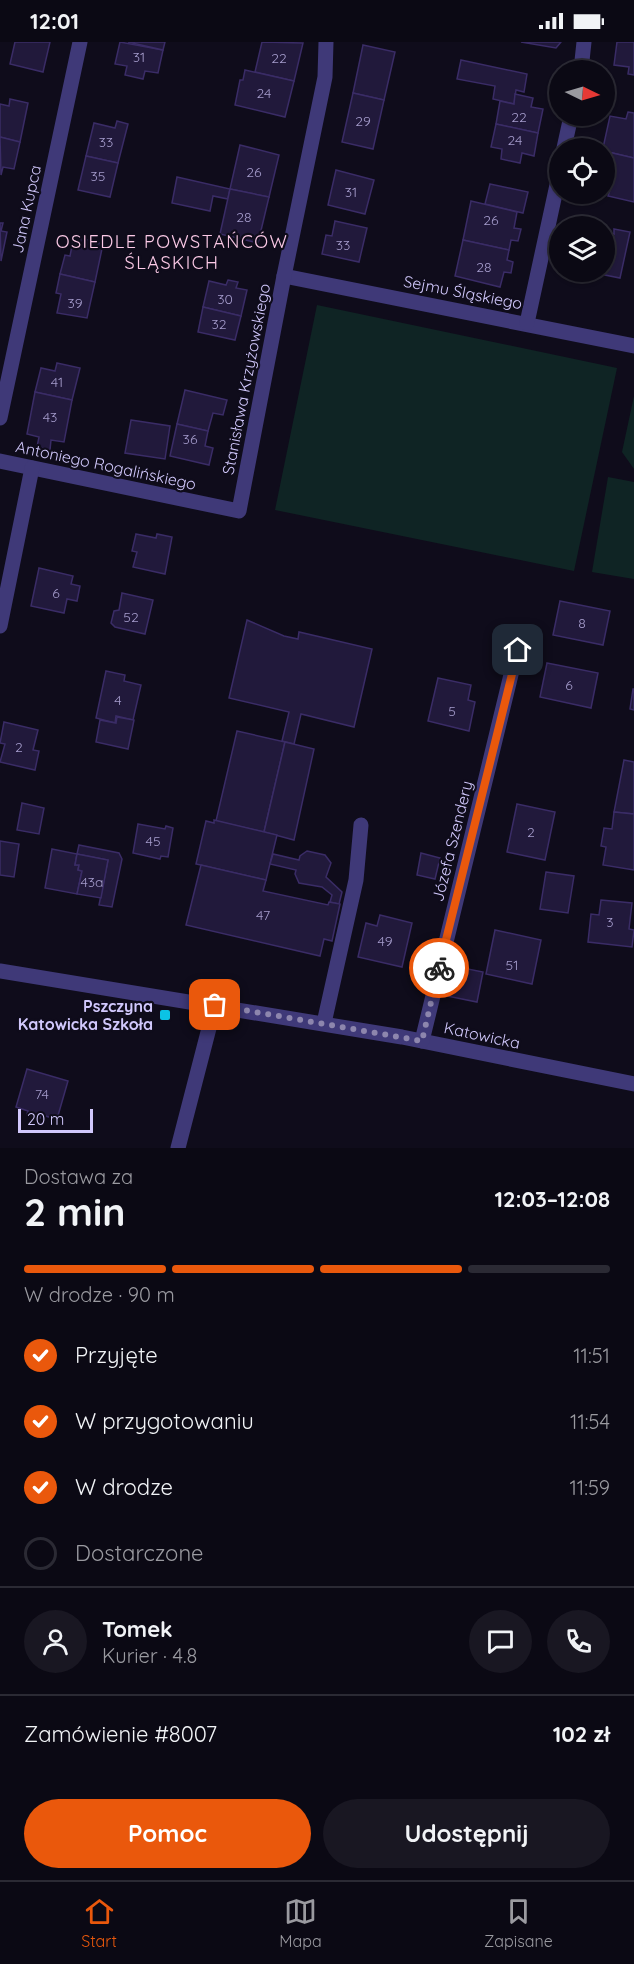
<!DOCTYPE html>
<html lang="pl">
<head>
<meta charset="utf-8">
<style>
	:root { --surface:#0b0914; --page:#191722; --text:#f1f3f6; --muted:#9a9aa0; --line:#2b2a34; --accent:#ea580c }
	body { margin:0; font-family:Quicksand,sans-serif; background:var(--page); color:var(--text); height:100vh; display:flex; flex-direction:column; font-size:22px; white-space:nowrap }
	* { box-sizing:border-box; margin:0 }
	p { font-size:20px; color:var(--muted) }
	.icon { flex:none; width:33px; height:33px; fill:none; stroke:currentColor; stroke-width:2; stroke-linecap:round; stroke-linejoin:round }
	.map { position:relative; height:1106px; overflow:hidden }
	.side { display:flex; flex-direction:column; background:var(--surface); flex:1 }
	.side>* { flex:none }
	.needle { width:39px; rotate:95deg }
	.tools { position:absolute; left:549px; top:18px; display:grid; gap:12px }
	.tools a { display:grid; place-items:center; width:66px; height:66px; border-radius:50%; background:var(--surface); box-shadow:0 2px 4px #0004,0 0 0 2px var(--line); font-size:30px }
	.scale { position:absolute; left:18px; bottom:15px; width:75px; box-sizing:border-box; padding-left:6px; border:3px solid #d1c8fc; border-top:0; font-size:16px; line-height:21px; white-space:nowrap; color:#d1c8fc; -webkit-text-stroke:4px #0f0c1b; paint-order:stroke }
	.pin { position:absolute; display:grid; place-items:center; width:51px; height:51px; color:#fff; margin:-26px; border-radius:12px; box-shadow:0 3px 9px #0006 }
	.courier { position:absolute; display:grid; place-items:center; width:60px; height:60px; margin:-30px; border:4px solid #ea580c; border-radius:50%; background:#fff; color:#222; box-shadow:0 2px 8px #0007 }
	.summary em { font-style:normal; font-weight:800 }
	.summary div { display:flex; flex-direction:column-reverse }
	.summary { display:flex; align-items:center; justify-content:space-between; height:102px; padding:0 24px }
	h1 { font-size:39px; font-weight:800; line-height:45px }
	.bar { display:grid; grid-template-columns:repeat(4,1fr); gap:9px 6px; align-content:center; height:72px; padding:0 24px }
	.bar i { height:8px; border-radius:4px; background:var(--line) }
	.bar .current { background:var(--accent) }
	.bar p { grid-column:span 4 }
	.line { display:flex; align-items:center; gap:15px; padding:0 24px; border-top:2px solid var(--line) }
	.line div { flex:1 }
	.round { display:grid; place-items:center; flex:none; width:63px; height:63px; border-radius:32px; background:var(--page) }
	ol { padding:0 24px; list-style:none }
	li { display:flex; align-items:center; gap:18px; height:66px }
	li p { margin-inline-start:auto }
	li .icon { padding:6px; border-radius:50%; background:var(--accent); color:#fff; stroke-width:4 }
	li:last-child { color:var(--muted) }
	li i { width:33px; height:33px; border:3px solid var(--line); border-radius:50% }
	.cta { display:flex; gap:12px; margin-top:auto; padding:12px 24px }
	.cta a { flex:1; height:69px; border-radius:36px; background:var(--accent); color:#fff; font-size:24px; font-weight:800; line-height:69px; text-align:center }
	.cta a+a { background:var(--page); color:var(--text) }
	.status { display:flex; justify-content:space-between; align-items:center; height:42px; padding:0 30px; background:var(--surface); direction:ltr }
	.status svg { height:16px; fill:currentColor }
	.tabs { display:flex; justify-content:space-around; align-items:center; height:84px; border-top:2px solid var(--line); background:var(--surface); font-size:16px; color:var(--muted) }
	.tabs a { display:grid; justify-items:center; gap:3px }
	.tabs .current { color:var(--accent) }
	.map>svg:first-child { display:block }
	.green { fill:#0f2424 }
	.building { fill:#21193b; stroke:#3a2c66; stroke-width:1.5 }
	.lines { fill:none; stroke-linecap:round; stroke-linejoin:round }
	.minor { stroke:#3f3978; stroke-width:15 }
	.done { stroke:#8d86ad; stroke-width:6; stroke-dasharray:0 10.8 }
	.route { stroke:#ea580c; stroke-width:8 }
	.poi-dot { fill:#0bc3e5; stroke:#0f0c1b; stroke-width:2 }
	.labels { text-anchor:middle; dominant-baseline:central; stroke-width:4.5; stroke-linejoin:round; paint-order:stroke }
	.number-label { font-size:14px; fill:#a59ccc }
	.street-label { font-size:16px; fill:#d1c8fc; stroke:#0f0c1b }
	.poi-label { font-size:16px; font-weight:bold; fill:#d1c8fc; stroke:#0f0c1b; text-anchor:end }
	.neighbourhood-label { font-size:18px; letter-spacing:1.5px; fill:#fccae7; stroke:#0f0c1b }
</style>
</head>
<body>
<div class="status"><b>12:01</b><svg viewBox="0 0 49 12"><path d="M0 12V9h3v3zM5 12V6h3v6zM10 12V3h3v9zM15 12V0h3v12zM26 1h20v11H26zM47 4h2v5h-2z"/></svg></div>
<div class="map">
<svg width="634" height="1106" viewBox="0 0 634 1106">
	<rect width="100%" height="100%" fill="#0f0c1b"/>
	<!-- green -->
	<g class="green">
		<polygon points="317,263 617,326 574,529 275,468"/>
		<polygon points="634,354 634,427 622,410"/>
		<polygon points="608,435 634,440 634,537 592,530"/>
	</g>
	<!-- building -->
	<g class="building">
		<polygon points="15,0 50,0 43,30 10,22"/>
		<polygon points="120,0 163,8 158,31 145,29 143,37 125,33 127,24 115,22"/>
		<polygon points="128,0 165,0 163,8"/>
		<polygon points="262,0 303,1 294,39 255,30"/>
		<polygon points="521,0 561,0 556,6"/>
		<polygon points="617,0 634,0 634,33 628,32 629,25 614,23"/>
		<polygon points="363,3 395,10 384,58 353,51"/>
		<polygon points="461,18 527,32 524,50 516,48 514,62 493,57 495,44 457,37"/>
		<polygon points="245,28 294,39 285,75 235,63 240,38 243,38"/>
		<polygon points="353,51 384,58 373,107 342,100"/>
		<polygon points="515,52 533,56 531,65 543,67 538,91 496,82 500,59 514,62"/>
		<polygon points="10,57 28,61 20,100 0,95 0,62 9,64"/>
		<polygon points="628,70 634,71 634,116 604,109 603,106 610,74 626,77"/>
		<polygon points="117,79 128,82 118,121 86,114 94,81 115,86"/>
		<polygon points="496,82 538,91 534,114 522,111 520,121 501,117 502,107 491,105"/>
		<polygon points="0,95 20,100 14,127 3,125 1,133"/>
		<polygon points="240,103 279,113 269,155 230,147"/>
		<polygon points="604,109 634,116 634,160 608,154 610,148 604,147"/>
		<polygon points="86,114 118,121 110,155 78,148"/>
		<polygon points="336,128 374,138 365,172 328,163"/>
		<polygon points="177,135 230,147 228,157 213,154 210,169 172,161"/>
		<polygon points="490,142 528,150 523,171 485,162"/>
		<polygon points="230,147 269,155 258,201 220,192"/>
		<polygon points="471,159 517,170 514,186 521,187 518,199 511,198 509,208 463,198"/>
		<polygon points="335,179 367,186 359,220 322,212 326,193 332,194"/>
		<polygon points="0,181 3,181 1,189 7,190 1,219"/>
		<polygon points="614,187 630,190 620,236 590,230 604,230 604,190 614,192"/>
		<polygon points="74,194 103,202 95,240 60,232 65,213 70,214"/>
		<polygon points="463,198 509,208 507,218 513,220 511,231 504,230 500,245 455,234"/>
		<polygon points="60,232 95,240 87,276 57,271 61,252 56,251"/>
		<polygon points="228,238 238,240 236,246 247,248 241,274 203,265 209,239 226,243"/>
		<polygon points="203,265 241,274 235,298 198,290"/>
		<polygon points="57,321 80,326 72,358 35,350 41,326 55,329"/>
		<polygon points="185,348 227,358 223,373 213,371 208,389 177,382"/>
		<polygon points="35,350 72,358 64,400 51,398 50,408 37,405 39,395 27,392"/>
		<polygon points="131,378 170,384 165,417 125,411"/>
		<polygon points="177,382 208,389 205,404 213,406 209,423 170,414"/>
		<polygon points="136,492 156,496 157,492 172,495 165,532 133,525 137,510 132,509"/>
		<polygon points="39,526 73,534 71,542 80,544 77,559 67,557 64,571 31,564"/>
		<polygon points="122,551 153,558 145,592 115,585 111,581 114,569 119,568"/>
		<polygon points="560,559 610,569 603,603 553,593"/>
		<polygon points="247,578 284,594 298,597 299,590 372,607 354,685 301,672 294,702 282,699 289,670 229,656"/>
		<polygon points="547,621 598,631 591,666 540,655"/>
		<polygon points="106,629 125,633 124,639 141,643 133,678 116,674 115,681 96,676"/>
		<polygon points="438,636 471,643 468,658 475,660 469,689 428,679"/>
		<polygon points="633,647 634,647 634,668 630,667"/>
		<polygon points="117,675 134,678 128,707 96,700 100,678 116,681"/>
		<polygon points="4,680 38,688 33,708 39,709 35,728 0,720 5,702 0,701"/>
		<polygon points="237,689 285,700 264,790 216,779"/>
		<polygon points="285,700 314,707 294,798 264,790"/>
		<polygon points="624,718 634,720 634,772 614,770"/>
		<polygon points="22,761 44,766 39,792 17,788"/>
		<polygon points="517,762 555,770 545,818 507,810"/>
		<polygon points="614,770 634,772 634,828 603,823 606,805 601,804 604,786 612,787"/>
		<polygon points="214,778 277,793 266,838 196,822 206,779 214,781"/>
		<polygon points="138,782 165,787 166,784 173,786 168,815 161,814 160,817 133,811"/>
		<polygon points="0,799 19,802 14,835 0,833"/>
		<polygon points="79,803 119,811 122,817 112,865 99,863 108,818 77,812"/>
		<polygon points="52,807 77,812 75,823 79,823 78,828 82,829 77,852 45,846"/>
		<polygon points="307,809 325,813 331,821 326,835 342,850 339,862 330,860 332,853 322,845 299,841 295,832 296,828 270,822 273,812 299,818 300,814"/>
		<polygon points="421,811 440,816 435,837 417,833"/>
		<polygon points="77,812 108,818 101,856 77,852 82,829 78,828 79,823 75,823"/>
		<polygon points="201,823 266,838 263,849 328,863 329,860 340,862 332,899 324,897 320,914 186,883"/>
		<polygon points="546,830 574,834 568,871 540,867"/>
		<polygon points="601,858 632,861 629,887 634,888 632,905 588,900 591,872 599,873"/>
		<polygon points="380,873 412,881 402,925 358,915 366,881 377,884"/>
		<polygon points="495,888 541,898 532,942 486,932"/>
		<polygon points="448,923 483,930 477,960 442,953"/>
		<polygon points="27,1027 68,1039 57,1077 41,1073 40,1076 27,1072 28,1069 16,1065"/>
	</g>
	<g class="lines">
		<!-- minor -->
		<g class="minor">
			<polyline points="581,28 584,0"/>
			<polyline points="564,106 571,74"/>
			<polyline points="284,234 634,304"/>
			<polyline points="527,281 560,129"/>
			<polyline points="0,376 80,0"/>
			<polyline points="0,419 239,469 284,234 325,35 326,0"/>
			<polyline points="0,584 32,426"/>
			<polyline points="0,929 402,995 634,1042"/>
			<polyline points="324,981 356,838 361,783"/>
			<polyline points="422,999 517,608"/>
			<polyline points="178,1106 215,963"/>
		</g>
	</g>
	<g class="lines">
		<!-- done -->
		<polyline class="done" points="215,963 422,999 439,926"/>
		<!-- route -->
		<polyline class="route" points="439,926 518,608"/>
	</g>
	<!-- markers -->
	<rect class="poi-dot" x="159" y="967" width="12" height="12" rx="3"/>
	<g class="labels">
		<!-- number labels -->
		<g class="number-label">
			<text x="139" y="15">31</text>
			<text x="279" y="16">22</text>
			<text x="264" y="51">24</text>
			<text x="519" y="75">22</text>
			<text x="363" y="79">29</text>
			<text x="515" y="98">24</text>
			<text x="106" y="100">33</text>
			<text x="254" y="130">26</text>
			<text x="98" y="134">35</text>
			<text x="351" y="150">31</text>
			<text x="244" y="175">28</text>
			<text x="491" y="178">26</text>
			<text x="343" y="203">33</text>
			<text x="484" y="225">28</text>
			<text x="225" y="257">30</text>
			<text x="75" y="261">39</text>
			<text x="219" y="282">32</text>
			<text x="57" y="340">41</text>
			<text x="50" y="375">43</text>
			<text x="190" y="397">36</text>
			<text x="56" y="551">6</text>
			<text x="131" y="575">52</text>
			<text x="582" y="581">8</text>
			<text x="569" y="643">6</text>
			<text x="118" y="658">4</text>
			<text x="452" y="669">5</text>
			<text x="19" y="705">2</text>
			<text x="531" y="790">2</text>
			<text x="153" y="799">45</text>
			<text x="92" y="840">43a</text>
			<text x="263" y="873">47</text>
			<text x="610" y="880">3</text>
			<text x="385" y="899">49</text>
			<text x="512" y="923">51</text>
			<text x="42" y="1052">74</text>
		</g>
		<!-- street labels -->
		<g class="street-label">
			<text transform="translate(26 167) rotate(-78)">Jana Kupca</text>
			<text transform="translate(463 250) rotate(11)">Sejmu Śląskiego</text>
			<text transform="translate(246 337) rotate(-79)">Stanisława Krzyżowskiego</text>
			<text transform="translate(106 423) rotate(12)">Antoniego Rogalińskiego</text>
			<text transform="translate(452 799) rotate(-76)">Józefa Szendery</text>
			<text transform="translate(482 993) rotate(12)">Katowicka</text>
		</g>
		<!-- poi labels -->
		<g class="poi-label">
			<text x="153" y="964">Pszczyna<tspan x="153" dy="18">Katowicka Szkoła</tspan></text>
		</g>
		<!-- neighbourhood labels -->
		<g class="neighbourhood-label">
			<text x="172" y="199">OSIEDLE POWSTAŃCÓW<tspan x="172" dy="21">ŚLĄSKICH</tspan></text>
		</g>
	</g>
</svg>
<div class="tools">
<a><svg class="needle" viewBox="-14 -14 28 28"><path d="M0-13l5 13h-10z" fill="#e53935"/><path d="M0 13l5-13h-10z" fill="#9a9aa0"/></svg></a>
<a><svg class="icon" aria-label="locate" viewBox="0 0 24 24"><circle cx="12" cy="12" r="6"/><path d="M12 2v4M12 18v4M2 12h4M18 12h4"/></svg></a>
<a><svg class="icon" aria-label="layers" viewBox="0 0 24 24"><path d="M12 4l9 5-9 5-9-5zM3 14l9 5 9-5"/></svg></a>
</div>
<div class="scale">20 m</div>
<div class="pin" style="left:215px;top:963px;background:#ea580c"><svg class="icon" aria-label="bag" viewBox="0 0 24 24"><path d="M5 8h14l-1 12H6zM9 8a3 3 0 0 1 6 0"/></svg></div>
<div class="pin" style="left:518px;top:608px;background:#1f2937"><svg class="icon" aria-label="home" viewBox="0 0 24 24"><path d="M3 11l9-7 9 7M6 9v11h12V9"/></svg></div>
<div class="courier" style="left:439px;top:926px"><svg class="icon" aria-label="bike" viewBox="0 0 24 24"><circle cx="6" cy="16" r="4"/><circle cx="18" cy="16" r="4"/><path d="M6 16l4-8h5l3 8M10 8l3 8H6M13 5h3"/></svg></div>
</div>
<section class="side">
<div class="summary"><div><h1>2 min</h1><p>Dostawa za</p></div><em>12:03–12:08</em></div>
<div class="bar"><i class="current"></i><i class="current"></i><i class="current"></i><i></i><p>W drodze · 90 m</p></div>
<ol>
<li><svg class="icon" aria-label="check" viewBox="0 0 24 24"><path d="M5 12l5 5 9-10"/></svg>Przyjęte<p>11:51</p></li>
<li><svg class="icon" aria-label="check" viewBox="0 0 24 24"><path d="M5 12l5 5 9-10"/></svg>W przygotowaniu<p>11:54</p></li>
<li><svg class="icon" aria-label="check" viewBox="0 0 24 24"><path d="M5 12l5 5 9-10"/></svg>W drodze<p>11:59</p></li>
<li><i></i>Dostarczone</li>
</ol>
<div class="line" style="height:108px"><a class="round"><svg class="icon" aria-label="person" viewBox="0 0 24 24"><circle cx="12" cy="8" r="4"/><path d="M4 21q1-7 8-7t8 7"/></svg></a><div><b>Tomek</b><p>Kurier · 4.8</p></div><a class="round"><svg class="icon" aria-label="chat" viewBox="0 0 24 24"><path d="M4 5h16v11H9l-5 4z"/></svg></a><a class="round"><svg class="icon" aria-label="phone" viewBox="0 0 24 24"><path d="M5 4h4l2 5-3 2q2 4 5 5l2-3 5 2v4C11 20 4 13 5 4z"/></svg></a></div>
<div class="line" style="height:78px"><div>Zamówienie #8007</div><b>102 zł</b></div>
<div class="cta"><a>Pomoc</a><a>Udostępnij</a></div>
</section>
<nav class="tabs">
<a class="current"><svg class="icon" aria-label="home" viewBox="0 0 24 24"><path d="M3 11l9-7 9 7M6 9v11h12V9"/></svg>Start</a>
<a><svg class="icon" aria-label="map" viewBox="0 0 24 24"><path d="M3 6l6-2 6 2 6-2v14l-6 2-6-2-6 2zM9 4v14M15 6v14"/></svg>Mapa</a>
<a><svg class="icon" aria-label="saved" viewBox="0 0 24 24"><path d="M7 4h10v16l-5-4-5 4z"/></svg>Zapisane</a>
</nav>
</body>
</html>
